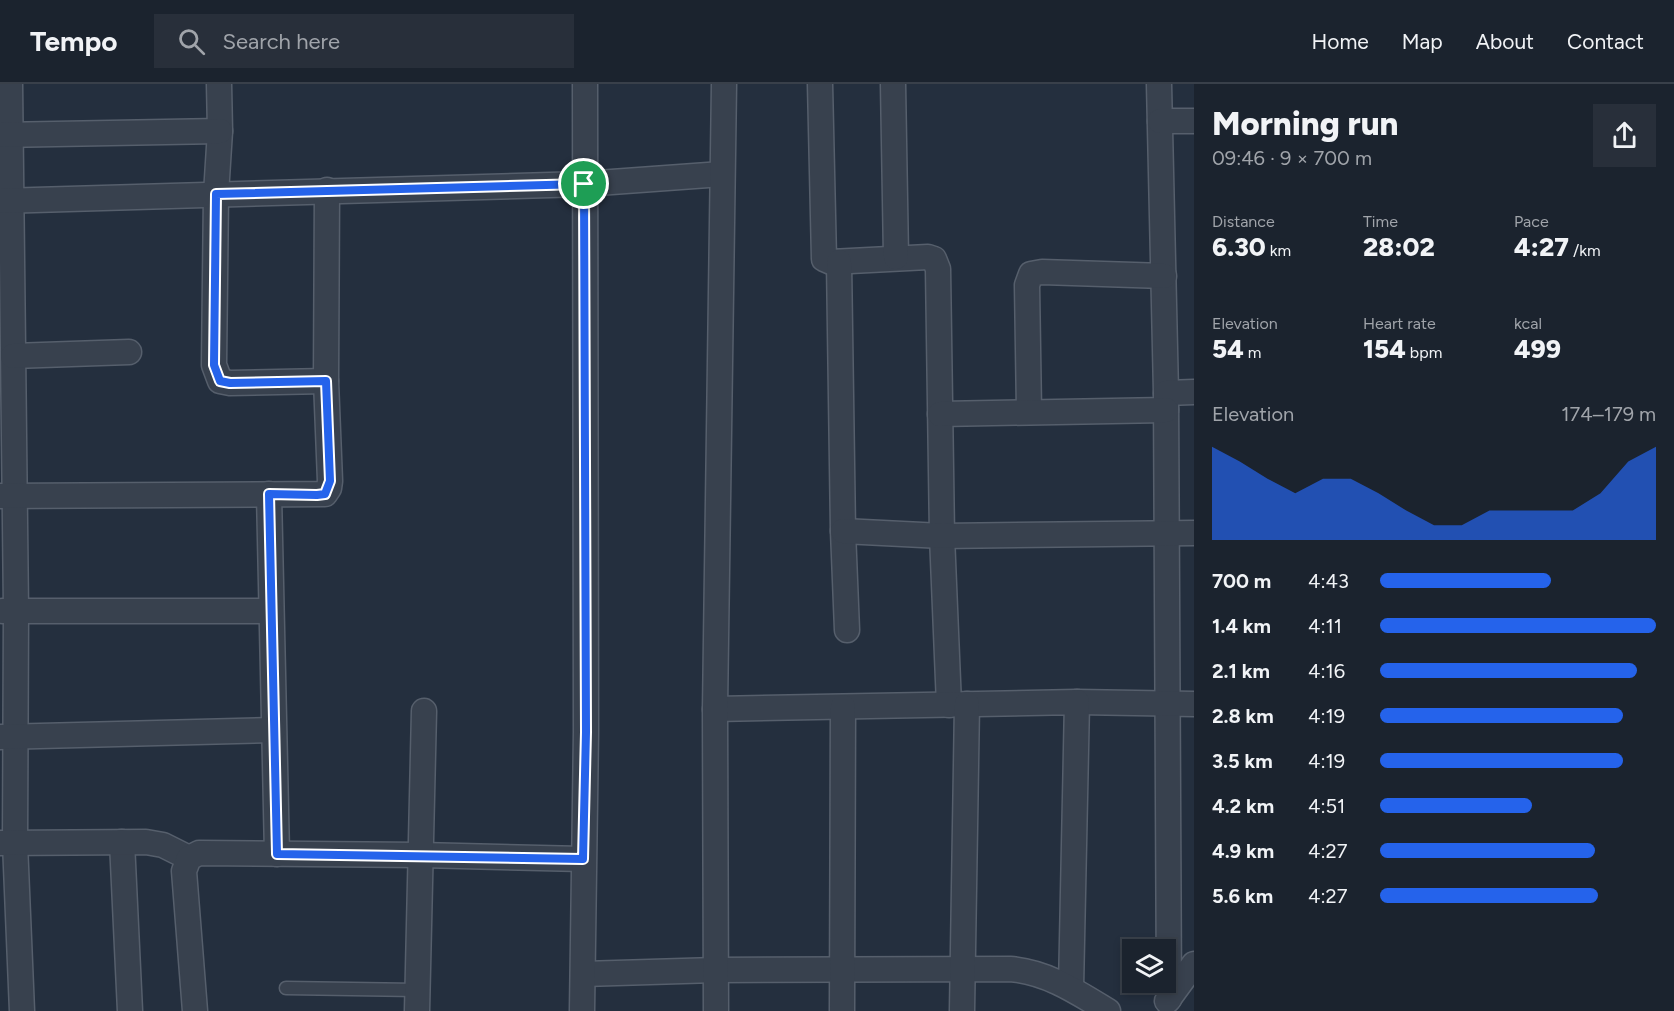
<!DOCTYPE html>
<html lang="en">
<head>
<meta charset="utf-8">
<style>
  body { margin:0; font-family:Figtree,sans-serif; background:#282f3a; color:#f1f3f6; height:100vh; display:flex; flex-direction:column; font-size:22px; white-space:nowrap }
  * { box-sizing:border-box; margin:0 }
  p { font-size:20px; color:#a0a4aa }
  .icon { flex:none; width:33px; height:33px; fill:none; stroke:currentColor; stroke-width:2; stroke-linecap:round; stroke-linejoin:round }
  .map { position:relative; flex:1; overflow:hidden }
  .drawer { display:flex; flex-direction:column; background:#1b232e; width:480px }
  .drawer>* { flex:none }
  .tools { position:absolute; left:1122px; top:855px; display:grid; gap:12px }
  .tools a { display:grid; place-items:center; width:54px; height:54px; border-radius:0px; background:#1b232e; box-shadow:0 3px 9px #0003,0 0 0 2px #39404a; font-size:30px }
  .pin { position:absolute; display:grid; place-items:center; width:51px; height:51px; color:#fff; margin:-26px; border:3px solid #fff; border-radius:50%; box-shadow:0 2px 6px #0007 }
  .round { display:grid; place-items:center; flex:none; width:63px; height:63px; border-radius:0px; background:#282f3a }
  .summary { display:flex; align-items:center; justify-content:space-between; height:102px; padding:0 18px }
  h1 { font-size:33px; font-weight:800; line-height:45px }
  .figures { display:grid; grid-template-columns:repeat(3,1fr); gap:9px; height:102px; padding:6px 18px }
  .figures div { display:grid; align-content:center }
  .figures b { font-size:26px; font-weight:800 }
  .figures small { font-size:16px; font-weight:400 }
  .figures p { font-size:16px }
  .chart { height:168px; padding:12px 18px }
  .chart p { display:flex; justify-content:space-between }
  .chart svg { width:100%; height:108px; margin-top:6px; fill:#2563eb; opacity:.7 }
  ul { padding:0 18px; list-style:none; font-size:20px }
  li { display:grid; grid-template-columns:96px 72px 1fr; align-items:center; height:45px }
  li i { height:15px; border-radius:8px; background:#2563eb }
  header { display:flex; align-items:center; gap:36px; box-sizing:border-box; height:84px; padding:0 30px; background:#1b232e; border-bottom:2px solid #39404a }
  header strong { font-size:28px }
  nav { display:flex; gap:33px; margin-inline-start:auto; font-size:21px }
  .search { width:420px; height:54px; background:#282f3a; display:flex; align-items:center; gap:15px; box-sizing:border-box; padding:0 21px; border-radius:0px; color:#a0a4aa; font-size:22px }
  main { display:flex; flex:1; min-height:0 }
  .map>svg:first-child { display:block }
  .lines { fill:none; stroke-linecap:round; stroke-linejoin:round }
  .lane-casing { stroke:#565f6c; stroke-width:15 }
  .street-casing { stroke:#565f6c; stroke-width:27 }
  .lane { stroke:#38414e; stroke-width:12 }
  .street { stroke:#38414e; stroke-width:24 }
  .route-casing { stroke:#fff; stroke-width:12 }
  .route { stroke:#2563eb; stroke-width:8 }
</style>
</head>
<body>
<header>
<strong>Tempo</strong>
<div class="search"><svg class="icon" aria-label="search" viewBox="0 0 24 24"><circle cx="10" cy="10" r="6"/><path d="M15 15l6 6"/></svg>Search here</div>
<nav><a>Home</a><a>Map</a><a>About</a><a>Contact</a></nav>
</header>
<main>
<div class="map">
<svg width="1194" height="927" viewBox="0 0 1194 927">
  <rect width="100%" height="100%" fill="#242f3e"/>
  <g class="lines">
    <defs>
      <polyline id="lane" points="286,904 417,906"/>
      <g id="street">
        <polyline points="10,0 16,527 15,759 22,927"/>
        <polyline points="219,0 220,47 216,110 214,281 220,297 230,299 326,297"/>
        <polyline points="820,0 824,175 831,178 928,173 934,175 938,185 942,452 949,621"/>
        <polyline points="893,0 896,173"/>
        <polyline points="1159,0 1166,309 1169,915"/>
        <polyline points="1160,37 1194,37"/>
        <polyline points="0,51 220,47"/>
        <polyline points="0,117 584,100 722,90"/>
        <polyline points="839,178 843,447 847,546"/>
        <polyline points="13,272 129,268"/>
        <polyline points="1166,309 1194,308"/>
        <polyline points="1029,328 1027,201 1031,190 1042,188 1164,192"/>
        <polyline points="940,330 1166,326"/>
        <polyline points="269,410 277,770"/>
        <polyline points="0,412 325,410 329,404 330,397 326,297 327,106"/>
        <polyline points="843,447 942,452 1194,449"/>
        <polyline points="2,527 271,527"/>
        <polyline points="1077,618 1194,620"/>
        <polyline points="715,625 1077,618 1071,904"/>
        <polyline points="0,653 273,646"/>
        <polyline points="122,758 130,927"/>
        <polyline points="0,759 146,758 163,761 189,774"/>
        <path d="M 583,890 L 716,886 L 1010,885 C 1047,888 1077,908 1108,927"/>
        <polyline points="1167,917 1194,880"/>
        <polyline points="195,927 184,787 189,774 199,769 421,771 583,775"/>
        <polyline points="417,927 424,627"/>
        <polyline points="582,927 586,648 585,0"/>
        <polyline points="716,927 715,625 724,0"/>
        <polyline points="842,927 843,623"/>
        <polyline points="962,927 967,620"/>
      </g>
    </defs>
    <use href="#lane" class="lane-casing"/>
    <use href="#street" class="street-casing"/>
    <use href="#lane" class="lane"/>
    <use href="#street" class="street"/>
  </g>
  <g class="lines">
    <defs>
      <polygon id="route" points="584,100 586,648 583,775 277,770 269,410 317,411 325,410 330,397 326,297 230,299 220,297 214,281 216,110"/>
    </defs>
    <use href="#route" class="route-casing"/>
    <use href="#route" class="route"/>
  </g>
</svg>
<div class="tools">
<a><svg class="icon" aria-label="layers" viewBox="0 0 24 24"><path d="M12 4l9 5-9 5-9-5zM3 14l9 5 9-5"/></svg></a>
</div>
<div class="pin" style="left:584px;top:100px;background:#1e9e55"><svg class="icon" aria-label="arrive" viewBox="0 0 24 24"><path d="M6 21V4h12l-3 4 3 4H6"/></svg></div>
</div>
<section class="drawer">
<div class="summary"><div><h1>Morning run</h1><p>09:46 · 9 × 700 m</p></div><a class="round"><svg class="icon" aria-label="share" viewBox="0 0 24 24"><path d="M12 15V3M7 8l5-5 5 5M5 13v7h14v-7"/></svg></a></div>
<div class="figures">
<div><p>Distance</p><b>6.30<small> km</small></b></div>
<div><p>Time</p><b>28:02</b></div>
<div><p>Pace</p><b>4:27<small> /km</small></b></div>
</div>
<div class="figures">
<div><p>Elevation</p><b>54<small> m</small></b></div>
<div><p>Heart rate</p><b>154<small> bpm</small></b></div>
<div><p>kcal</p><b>499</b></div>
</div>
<div class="chart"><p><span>Elevation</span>174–179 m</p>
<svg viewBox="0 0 160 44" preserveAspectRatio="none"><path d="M0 44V6L10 12L20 19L30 25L40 19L50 19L60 25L70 32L80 38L90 38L100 32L110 32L120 32L130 32L140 25L150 12L160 6V44z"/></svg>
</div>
<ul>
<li><b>700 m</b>4:43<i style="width:62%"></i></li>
<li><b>1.4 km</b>4:11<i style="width:100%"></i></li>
<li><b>2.1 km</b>4:16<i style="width:93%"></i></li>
<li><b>2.8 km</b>4:19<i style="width:88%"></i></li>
<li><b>3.5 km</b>4:19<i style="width:88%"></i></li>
<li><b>4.2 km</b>4:51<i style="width:55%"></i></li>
<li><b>4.9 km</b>4:27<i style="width:78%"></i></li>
<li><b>5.6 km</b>4:27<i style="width:79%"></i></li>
</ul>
</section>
</main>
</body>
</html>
